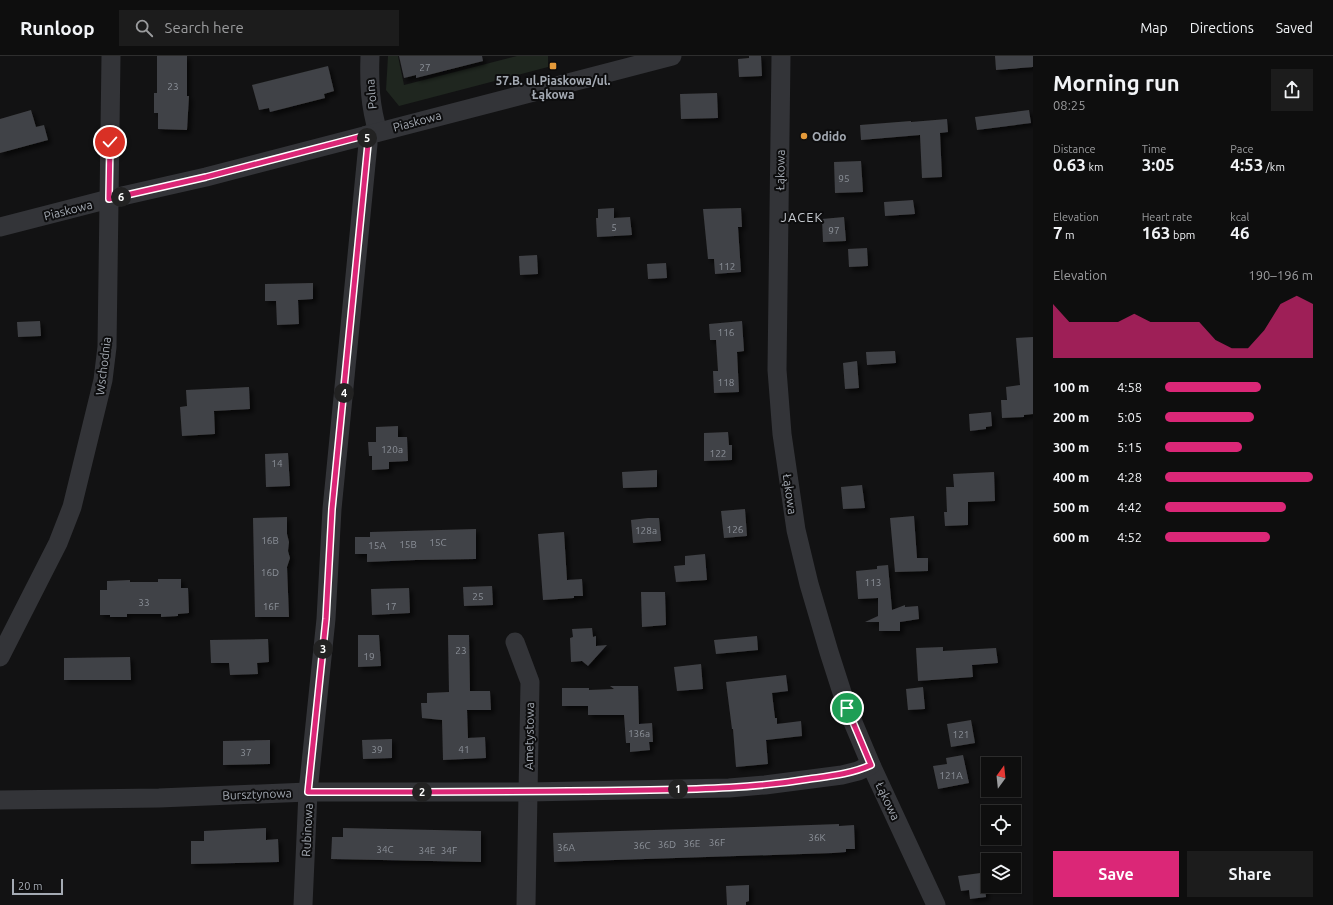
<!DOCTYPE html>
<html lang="en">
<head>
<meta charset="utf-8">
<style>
  body { margin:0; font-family:Ubuntu,sans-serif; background:#1c1c1c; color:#f1f3f6; height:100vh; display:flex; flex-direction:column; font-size:15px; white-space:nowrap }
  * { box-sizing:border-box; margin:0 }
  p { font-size:13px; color:#9b9c9e }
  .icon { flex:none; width:22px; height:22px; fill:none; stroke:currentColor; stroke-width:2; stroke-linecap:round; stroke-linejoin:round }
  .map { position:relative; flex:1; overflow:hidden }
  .panel { display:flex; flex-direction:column; background:#0e0e0e; width:300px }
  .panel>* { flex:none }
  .needle { width:26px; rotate:15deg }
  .controls { position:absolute; left:981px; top:701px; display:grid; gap:8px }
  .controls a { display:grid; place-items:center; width:40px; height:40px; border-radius:0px; background:#0e0e0e; box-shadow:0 1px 3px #0004,0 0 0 1px #2e2e2e; font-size:20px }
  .scale { position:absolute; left:12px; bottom:10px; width:51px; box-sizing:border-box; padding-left:4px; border:2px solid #a4aab3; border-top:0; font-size:11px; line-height:14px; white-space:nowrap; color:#a4aab3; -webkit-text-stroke:3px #0d0d0e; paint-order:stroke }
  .pin { position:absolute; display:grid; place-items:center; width:34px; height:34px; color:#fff; margin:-17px; border:2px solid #fff; border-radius:50%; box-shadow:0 1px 4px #0007 }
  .km { position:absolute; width:20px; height:20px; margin:-10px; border-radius:50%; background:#222; color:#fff; font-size:11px; line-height:20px; text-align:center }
  .round { display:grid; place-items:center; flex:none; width:42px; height:42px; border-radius:0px; background:#1c1c1c }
  .head { display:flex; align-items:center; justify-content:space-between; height:68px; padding:0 20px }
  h1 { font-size:22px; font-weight:600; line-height:30px }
  .figures { display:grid; grid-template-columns:repeat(3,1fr); gap:6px; height:68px; padding:4px 20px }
  .figures div { display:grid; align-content:center }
  .figures b { font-size:17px; font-weight:600 }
  .figures small { font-size:11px; font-weight:400 }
  .figures p { font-size:11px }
  .chart { height:112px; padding:8px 20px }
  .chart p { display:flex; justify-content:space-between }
  .chart svg { width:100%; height:72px; margin-top:4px; fill:#db2777; opacity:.7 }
  .cta { display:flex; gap:8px; margin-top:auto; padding:8px 20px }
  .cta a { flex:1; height:46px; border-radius:0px; background:#db2777; color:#fff; font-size:16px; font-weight:600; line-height:46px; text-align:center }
  .cta a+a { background:#1c1c1c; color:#f1f3f6 }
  ul { padding:0 20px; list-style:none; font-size:13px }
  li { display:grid; grid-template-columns:64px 48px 1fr; align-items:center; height:30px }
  li i { height:10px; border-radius:5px; background:#db2777 }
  header { display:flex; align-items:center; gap:24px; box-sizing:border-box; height:56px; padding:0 20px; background:#0e0e0e; border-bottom:1px solid #2e2e2e }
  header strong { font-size:19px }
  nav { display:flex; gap:22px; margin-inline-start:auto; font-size:14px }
  .search { width:280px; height:36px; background:#1c1c1c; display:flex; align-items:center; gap:10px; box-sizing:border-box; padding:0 14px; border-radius:0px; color:#9b9c9e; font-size:15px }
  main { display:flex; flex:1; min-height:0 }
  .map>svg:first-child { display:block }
  .green { fill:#1f261f }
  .building { fill:#414246; filter:url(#shadow) }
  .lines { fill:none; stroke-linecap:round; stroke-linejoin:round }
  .minor { stroke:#333438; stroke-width:19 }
  .route-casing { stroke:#fff; stroke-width:8 }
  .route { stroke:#db2777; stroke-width:5 }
  .poi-dot { fill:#e49a3a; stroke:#0d0d0e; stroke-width:1.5 }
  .labels { text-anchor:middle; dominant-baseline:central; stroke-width:4; stroke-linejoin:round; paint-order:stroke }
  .number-label { font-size:10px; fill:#8b9098 }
  .poi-label { font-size:12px; font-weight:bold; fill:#a4aab3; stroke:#0d0d0e }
  .street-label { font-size:12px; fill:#a4aab3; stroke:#0d0d0e }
  .neighbourhood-label { font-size:13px; letter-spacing:1px; fill:#c5c9cf; stroke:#0d0d0e }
</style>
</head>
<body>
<header>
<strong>Runloop</strong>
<div class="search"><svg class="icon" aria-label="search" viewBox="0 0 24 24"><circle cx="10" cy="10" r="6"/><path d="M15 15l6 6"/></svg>Search here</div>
<nav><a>Map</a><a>Directions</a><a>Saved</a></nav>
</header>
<main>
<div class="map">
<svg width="1033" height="849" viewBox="0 0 1033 849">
  <defs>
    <filter id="shadow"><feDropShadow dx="3.5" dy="3.5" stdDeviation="2" flood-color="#0009"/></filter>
  </defs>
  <rect width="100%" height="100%" fill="#121213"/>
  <polygon class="green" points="388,0 398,0 404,29 517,0 548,0 548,11 399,50 386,34"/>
  <g class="building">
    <polygon points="157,0 187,0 187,40 189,40 187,74 158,73 158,57 154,57 154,37 157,37"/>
    <polygon points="399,0 482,0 483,5 416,22 416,19 404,22"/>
    <polygon points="749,0 761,0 762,20 739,21 738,3 749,2"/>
    <polygon points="995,0 1033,0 1033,11 996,14"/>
    <polygon points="328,10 334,35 324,38 325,42 270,56 269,52 259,54 252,29"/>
    <polygon points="717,37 718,62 681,63 680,38"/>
    <polygon points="31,54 36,71 44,69 48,84 0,97 0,63"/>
    <polygon points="1029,54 1031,67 977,74 975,61"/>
    <polygon points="947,63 948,76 940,77 942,121 922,122 920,79 861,84 860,69 911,65 911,66"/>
    <polygon points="861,105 863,136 835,137 834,106"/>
    <polygon points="913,144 915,158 885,160 884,146"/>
    <polygon points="614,152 614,162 630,161 632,179 597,181 596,162 598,162 598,153"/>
    <polygon points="741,152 742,171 738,171 741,216 715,218 714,203 708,203 703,153"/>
    <polygon points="844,161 846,185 823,186 822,163"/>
    <polygon points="867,192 868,210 849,211 848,193"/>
    <polygon points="537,199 538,218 520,219 519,200"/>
    <polygon points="666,207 667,222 648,223 647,208"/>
    <polygon points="313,227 313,243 298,244 299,268 277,269 276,245 265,245 265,228"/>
    <polygon points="40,265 41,280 18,281 17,266"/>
    <polygon points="742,265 744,295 737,296 739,336 714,337 713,315 718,315 716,284 710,284 709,268"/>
    <polygon points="1033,281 1033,358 1024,359 1024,361 1002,362 1001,344 1007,344 1006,331 1020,329 1016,282"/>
    <polygon points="895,295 896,307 867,309 866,296"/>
    <polygon points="857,305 859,332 845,333 843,307"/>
    <polygon points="249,331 250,353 214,355 215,378 182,380 180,351 187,350 186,334"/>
    <polygon points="991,356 992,370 986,371 986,373 970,375 969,358"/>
    <polygon points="398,370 398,381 407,381 408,405 389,406 389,413 372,414 372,400 369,400 368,386 376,386 376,371"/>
    <polygon points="728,376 729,389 732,389 732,404 704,405 704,377"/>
    <polygon points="288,397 290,430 266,431 265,398"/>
    <polygon points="657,414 657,431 623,432 622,416"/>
    <polygon points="994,416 995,445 968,446 968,469 945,470 944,456 947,456 946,431 954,431 953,418"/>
    <polygon points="862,429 865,452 843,453 841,431"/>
    <polygon points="745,453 747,480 724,482 721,455"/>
    <polygon points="914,460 917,502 928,502 928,515 895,516 890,462"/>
    <polygon points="287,461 287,478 289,486 288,495 290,502 287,511 289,561 255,561 253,462"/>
    <polygon points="648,462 659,462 661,485 633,487 631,464"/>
    <polygon points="476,473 476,503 416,504 367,506 367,498 355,498 355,481 370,481 370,476"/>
    <polygon points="564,476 567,524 582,523 583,540 574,540 574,542 543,544 538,478"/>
    <polygon points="705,498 707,524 676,526 674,510 685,509 685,500"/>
    <polygon points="888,509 892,554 905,549 905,551 918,550 919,563 900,566 900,575 879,575 879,566 865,566 878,560 878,542 858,543 856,515 877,513 877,510"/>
    <polygon points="158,523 181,523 181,532 188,532 189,557 178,558 178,560 161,561 161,558 127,558 127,561 110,561 110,559 100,559 100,534 107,534 107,525 130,524 130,526 158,526"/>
    <polygon points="492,530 493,549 464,550 463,531"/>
    <polygon points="409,532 410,557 372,559 371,533"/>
    <polygon points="641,536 665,536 666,569 642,571"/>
    <polygon points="592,572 593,581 596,580 596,590 607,589 588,610 582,605 571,606 570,582 573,581 572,573"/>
    <polygon points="358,579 379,579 381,610 358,611"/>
    <polygon points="448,579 469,579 470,635 490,635 491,654 467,654 468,682 485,681 486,702 443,704 442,664 422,662 421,647 427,647 427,637 449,636"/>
    <polygon points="757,580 758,594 716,598 714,584"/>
    <polygon points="268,583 269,606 257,607 258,618 230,619 229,607 211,607 210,584"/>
    <polygon points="943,591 943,595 996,592 998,607 972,609 973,621 918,625 916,592"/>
    <polygon points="130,601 131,624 64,624 64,602"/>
    <polygon points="701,608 703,633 677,635 674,611"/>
    <polygon points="786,619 788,635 772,637 775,662 777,662 777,668 801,665 802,680 766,684 768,708 736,711 733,673 732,673 726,626"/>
    <polygon points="610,630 638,630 639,668 652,667 653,686 649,686 650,694 630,696 630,687 626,687 624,659 588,659 588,650 562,650 562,632 589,632 589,634 614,633"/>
    <polygon points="923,631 925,653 908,654 906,633"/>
    <polygon points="971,664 975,687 951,691 947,668"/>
    <polygon points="392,683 392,702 363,703 362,684"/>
    <polygon points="270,684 270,708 223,709 223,685"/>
    <polygon points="963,699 969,727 938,733 933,710 947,708 946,702"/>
    <polygon points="839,768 839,770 854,769 855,793 846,793 846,796 833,797 554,806 553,777 754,771"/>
    <polygon points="266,772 266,784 278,783 279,806 191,808 191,785 204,785 204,775"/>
    <polygon points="343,772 481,775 481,806 331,803 332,781 343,781"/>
    <polygon points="988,816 988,831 985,832 986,841 970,843 969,834 961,835 958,820"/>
    <polygon points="749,829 749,845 746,846 746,849 727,849 726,830"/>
  </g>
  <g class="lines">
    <g class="minor">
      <path d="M 370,0 C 369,27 370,50 378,76"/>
      <polyline points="781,0 777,314 782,378 796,474 809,528 829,596 847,652 871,709 936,849"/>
      <polyline points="0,171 109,143 206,121 672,0"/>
      <polyline points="515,586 530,626 526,849"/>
      <polyline points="0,601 58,487 72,451 103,324 107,291 111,0"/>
      <polyline points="0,744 159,742 308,736 528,736 729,732 765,729 842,719 858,715 871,709"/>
      <polyline points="303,849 308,736 326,563 332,453 368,88 367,79"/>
    </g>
  </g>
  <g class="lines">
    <defs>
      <path id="route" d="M 110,86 L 109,143 L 206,121 L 367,79 L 368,88 L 332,453 L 326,563 L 308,736 C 422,736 536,736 650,734 C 704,733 755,732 809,723 C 830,720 851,718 871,709 L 847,652"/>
    </defs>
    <use href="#route" class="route-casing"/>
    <use href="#route" class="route"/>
  </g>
  <g class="poi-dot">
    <rect x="549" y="6" width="8" height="8" rx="2"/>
    <circle cx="804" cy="80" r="4"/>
  </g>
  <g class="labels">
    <g class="number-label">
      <text x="425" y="11">27</text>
      <text x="173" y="30">23</text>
      <text x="844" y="122">95</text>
      <text x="614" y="171">5</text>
      <text x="834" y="174">97</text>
      <text x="727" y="210">112</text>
      <text x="726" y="276">116</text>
      <text x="726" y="326">118</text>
      <text x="392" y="393">120a</text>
      <text x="718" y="397">122</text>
      <text x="277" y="407">14</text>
      <text x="735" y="473">126</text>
      <text x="646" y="474">128a</text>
      <text x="270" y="484">16B</text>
      <text x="438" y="486">15C</text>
      <text x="408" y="488">15B</text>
      <text x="377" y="489">15A</text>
      <text x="270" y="516">16D</text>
      <text x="873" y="526">113</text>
      <text x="478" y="540">25</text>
      <text x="144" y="546">33</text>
      <text x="271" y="550">16F</text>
      <text x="391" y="550">17</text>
      <text x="461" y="594">23</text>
      <text x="369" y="600">19</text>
      <text x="639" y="677">136a</text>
      <text x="961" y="678">121</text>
      <text x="377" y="693">39</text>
      <text x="464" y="693">41</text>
      <text x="246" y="696">37</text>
      <text x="951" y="719">121A</text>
      <text x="817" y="781">36K</text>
      <text x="717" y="786">36F</text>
      <text x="692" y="787">36E</text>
      <text x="667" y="788">36D</text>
      <text x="642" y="789">36C</text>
      <text x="566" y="791">36A</text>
      <text x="385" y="793">34C</text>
      <text x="427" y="794">34E</text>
      <text x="449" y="794">34F</text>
    </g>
    <g class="poi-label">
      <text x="553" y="24">57.B. ul.Piaskowa/ul.<tspan x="553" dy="14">Łąkowa</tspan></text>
      <text x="812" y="80" text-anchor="start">Odido</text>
    </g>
    <g class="street-label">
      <text transform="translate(371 38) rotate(-95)">Polna</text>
      <text transform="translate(417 65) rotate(-15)">Piaskowa</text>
      <text transform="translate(780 114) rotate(-89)">Łąkowa</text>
      <text transform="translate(68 154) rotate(-14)">Piaskowa</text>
      <text transform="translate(103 310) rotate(-83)">Wschodnia</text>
      <text transform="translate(790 438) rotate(82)">Łąkowa</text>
      <text transform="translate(529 680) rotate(-89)">Ametystowa</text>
      <text transform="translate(257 738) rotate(-2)">Bursztynowa</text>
      <text transform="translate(888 745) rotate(65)">Łąkowa</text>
      <text transform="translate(307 774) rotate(-87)">Rubinowa</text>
    </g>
    <g class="neighbourhood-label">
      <text x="802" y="161">JACEK</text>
    </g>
  </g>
</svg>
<div class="controls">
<a><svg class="needle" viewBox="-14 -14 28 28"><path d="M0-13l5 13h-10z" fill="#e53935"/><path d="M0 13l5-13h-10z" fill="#9b9c9e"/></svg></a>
<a><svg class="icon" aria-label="locate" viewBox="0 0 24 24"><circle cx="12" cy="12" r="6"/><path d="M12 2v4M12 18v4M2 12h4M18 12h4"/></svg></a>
<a><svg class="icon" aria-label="layers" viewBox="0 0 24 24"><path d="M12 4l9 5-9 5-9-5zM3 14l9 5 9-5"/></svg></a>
</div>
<div class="scale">20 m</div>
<div class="pin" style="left:847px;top:652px;background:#1e9e55"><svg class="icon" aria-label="arrive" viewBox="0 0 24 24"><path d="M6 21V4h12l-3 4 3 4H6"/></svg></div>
<div class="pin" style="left:110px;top:86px;background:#d93025"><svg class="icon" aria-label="check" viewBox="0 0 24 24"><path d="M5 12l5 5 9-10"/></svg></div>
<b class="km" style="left:678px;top:733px">1</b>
<b class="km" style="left:422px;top:736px">2</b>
<b class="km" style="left:323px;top:593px">3</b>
<b class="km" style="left:344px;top:337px">4</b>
<b class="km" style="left:367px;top:82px">5</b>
<b class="km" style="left:121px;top:141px">6</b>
</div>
<section class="panel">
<div class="head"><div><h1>Morning run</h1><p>08:25</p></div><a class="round"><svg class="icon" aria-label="share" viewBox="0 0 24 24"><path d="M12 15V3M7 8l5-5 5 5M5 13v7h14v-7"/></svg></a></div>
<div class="figures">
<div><p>Distance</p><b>0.63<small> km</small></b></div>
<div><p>Time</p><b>3:05</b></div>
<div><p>Pace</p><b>4:53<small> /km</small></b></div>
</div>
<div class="figures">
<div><p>Elevation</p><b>7<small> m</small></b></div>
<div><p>Heart rate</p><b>163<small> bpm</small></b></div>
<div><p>kcal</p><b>46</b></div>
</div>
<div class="chart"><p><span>Elevation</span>190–196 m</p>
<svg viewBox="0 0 160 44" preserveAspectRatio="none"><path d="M0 44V11L10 22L20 22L30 22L40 22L50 17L60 22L70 22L80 22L90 22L100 33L110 38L120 38L130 27L140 11L150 6L160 11V44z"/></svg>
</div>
<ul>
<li><b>100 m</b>4:58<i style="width:65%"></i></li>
<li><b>200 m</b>5:05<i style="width:60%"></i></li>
<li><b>300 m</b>5:15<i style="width:52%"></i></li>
<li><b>400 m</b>4:28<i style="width:100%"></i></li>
<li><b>500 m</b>4:42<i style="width:82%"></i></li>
<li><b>600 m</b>4:52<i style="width:71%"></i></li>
</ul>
<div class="cta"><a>Save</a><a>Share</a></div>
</section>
</main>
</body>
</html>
